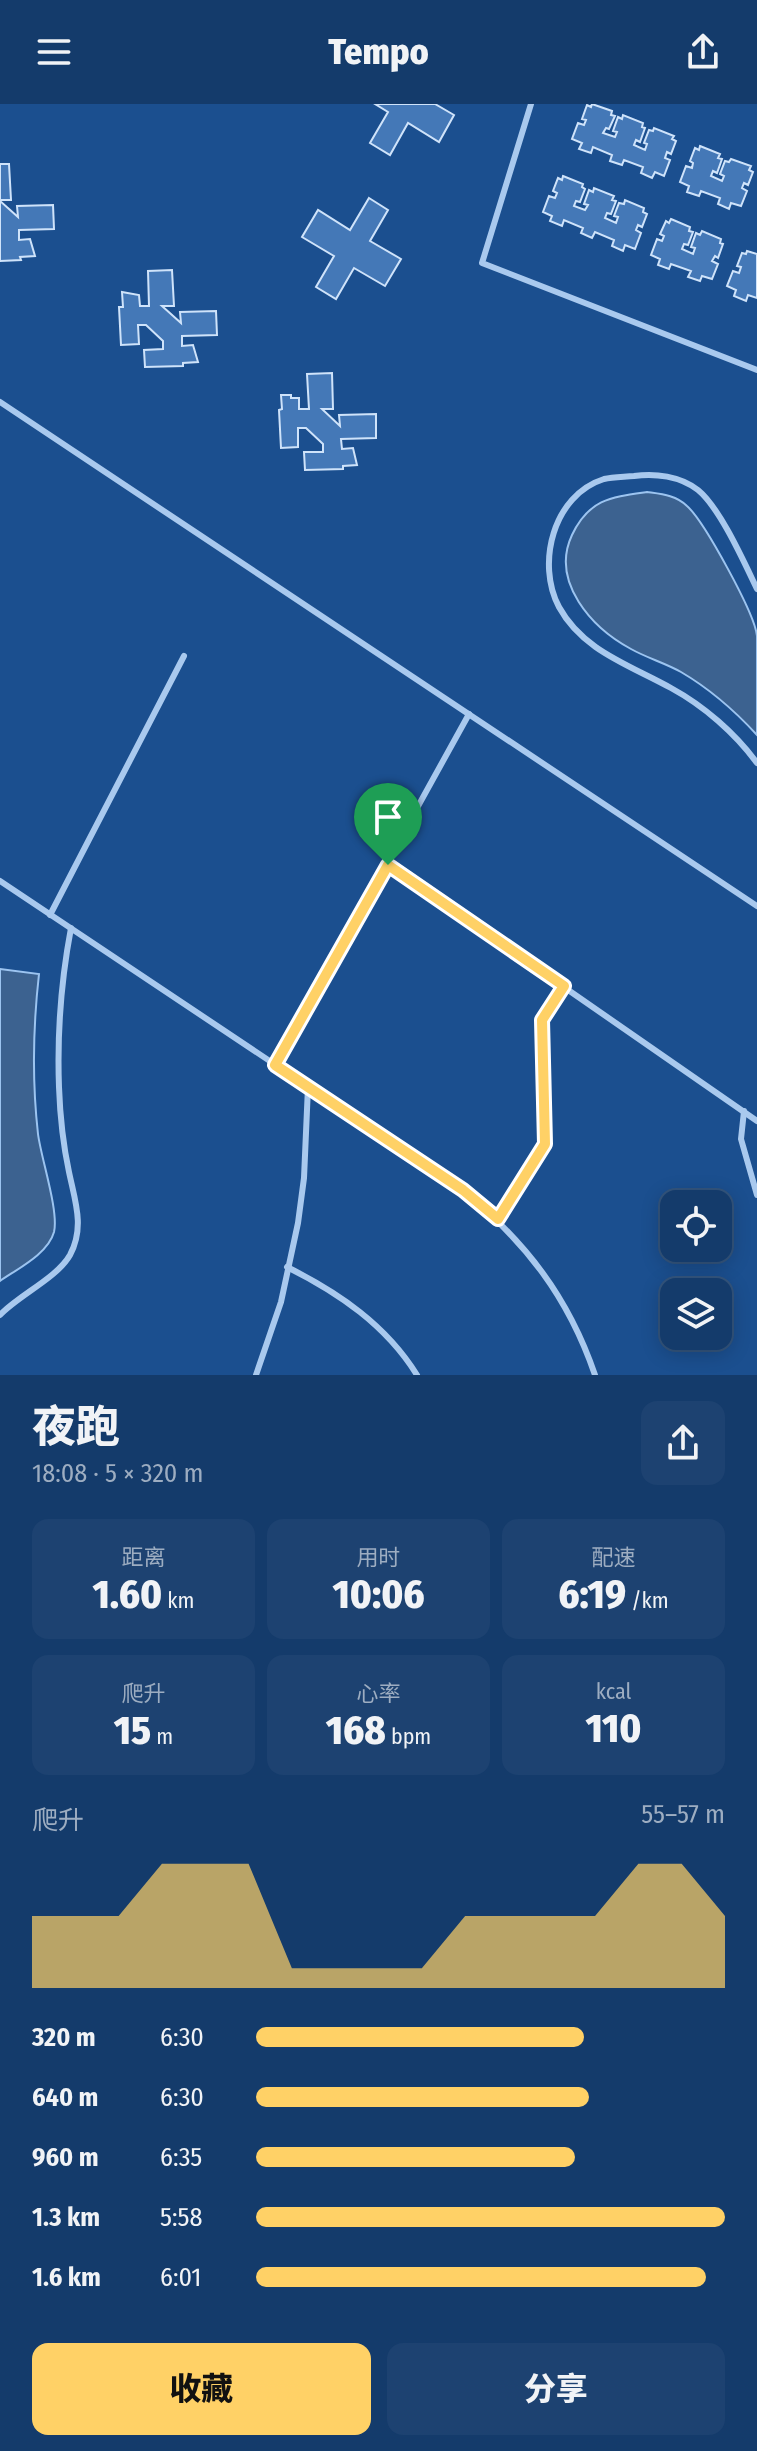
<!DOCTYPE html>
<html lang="zh">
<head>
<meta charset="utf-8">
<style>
  body { margin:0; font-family:"Fira Sans Condensed","Noto Sans SC",sans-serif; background:#1d4271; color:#f1f3f6; height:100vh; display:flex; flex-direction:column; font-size:30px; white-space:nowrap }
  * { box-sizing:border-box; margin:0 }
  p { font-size:26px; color:#9dadc1 }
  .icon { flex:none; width:44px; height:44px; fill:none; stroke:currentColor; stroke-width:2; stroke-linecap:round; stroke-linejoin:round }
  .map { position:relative; height:1271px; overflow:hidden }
  .details { display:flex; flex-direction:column; background:#143b6b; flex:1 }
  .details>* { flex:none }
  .buttons { position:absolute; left:660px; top:1086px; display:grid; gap:16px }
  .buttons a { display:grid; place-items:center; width:72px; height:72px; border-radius:16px; background:#143b6b; box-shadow:0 4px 20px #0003,0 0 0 2px #33557e; font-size:40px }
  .pin { position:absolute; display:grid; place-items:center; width:68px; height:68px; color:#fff; margin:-82px -34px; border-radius:50% 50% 50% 0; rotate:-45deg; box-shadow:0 0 8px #0007 }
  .pin .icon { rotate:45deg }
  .round { display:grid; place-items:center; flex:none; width:84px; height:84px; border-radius:16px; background:#1d4271 }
  .overview { display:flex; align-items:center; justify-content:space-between; height:136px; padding:0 32px }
  h1 { font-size:44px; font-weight:800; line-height:60px }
  .stats { display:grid; grid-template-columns:repeat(3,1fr); gap:12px; height:136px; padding:8px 32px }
  .stats div { display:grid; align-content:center; border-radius:16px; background:#1d4271; text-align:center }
  .stats b { font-size:40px; font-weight:800 }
  .stats small { font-size:22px; font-weight:400 }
  .stats p { font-size:22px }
  .chart { height:224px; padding:16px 32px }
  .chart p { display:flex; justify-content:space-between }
  .chart svg { width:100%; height:144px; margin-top:8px; fill:#ffd166; opacity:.7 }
  .button { display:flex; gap:16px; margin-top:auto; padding:16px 32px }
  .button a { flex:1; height:92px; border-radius:16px; background:#ffd166; color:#111; font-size:32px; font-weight:800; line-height:92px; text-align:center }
  .button a+a { background:#1d4271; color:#f1f3f6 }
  ul { padding:0 32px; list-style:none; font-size:26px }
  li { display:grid; grid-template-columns:128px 96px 1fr; align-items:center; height:60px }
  li i { height:20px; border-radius:10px; background:#ffd166 }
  header { display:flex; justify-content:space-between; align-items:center; height:104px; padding:0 32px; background:#143b6b; font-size:36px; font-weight:800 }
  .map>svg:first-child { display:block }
  .water { fill:#3c6290; stroke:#9cc4f0; stroke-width:2 }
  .building { fill:#4478b7; stroke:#cfe3fa; stroke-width:2 }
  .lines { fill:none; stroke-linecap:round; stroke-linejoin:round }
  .lane { stroke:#a9c9ee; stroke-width:6 }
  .route-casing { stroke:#fff; stroke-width:16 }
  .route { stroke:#ffd166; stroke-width:10 }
</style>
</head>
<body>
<header><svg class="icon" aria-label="menu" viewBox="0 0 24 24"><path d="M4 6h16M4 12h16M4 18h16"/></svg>Tempo<svg class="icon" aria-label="share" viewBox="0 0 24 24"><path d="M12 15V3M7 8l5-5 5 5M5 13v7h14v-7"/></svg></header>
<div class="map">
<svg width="757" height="1271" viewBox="0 0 757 1271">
  <rect width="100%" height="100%" fill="#1b4f8f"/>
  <g class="water">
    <path d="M 647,388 C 661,390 676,391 687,402 C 704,417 755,510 757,532 C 757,564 757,599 757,631 C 735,607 710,585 681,568 C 665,559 647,554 631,545 C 592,524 550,478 572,431 C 589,395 611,393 647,388 Z"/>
    <path d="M 0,865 L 39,870 C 33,923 32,977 38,1030 C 41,1054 59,1107 54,1128 C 48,1150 17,1165 0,1177 Z"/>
  </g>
  <g class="building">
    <polygon points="375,0 435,0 454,11 439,38 408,19 390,51 370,39 388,8"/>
    <polygon points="592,0 612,7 611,11 615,12 609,25 606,24 603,29 615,33 617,28 613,27 618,13 622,15 623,11 643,19 642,23 645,24 640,38 636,36 634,41 645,46 647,40 644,39 649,26 653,27 654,24 674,32 672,35 676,37 671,50 667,48 665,54 670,56 664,72 655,68 652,74 641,69 643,63 624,56 622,61 610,57 612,51 593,43 591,49 579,45 582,39 572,35 578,19 584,21 586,16 582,15 587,1 591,3"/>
    <polygon points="700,42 720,50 718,54 722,55 717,69 713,67 711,72 722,77 724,72 720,70 725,57 729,58 731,55 751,62 749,66 753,68 748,81 744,79 742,84 747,87 741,102 731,99 729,105 718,100 720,94 701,87 699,92 687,88 689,82 680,78 686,62 692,64 693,59 690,57 695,44 699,46"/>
    <polygon points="0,60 9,60 11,96 0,96"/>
    <polygon points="563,72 583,80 582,83 585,85 580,98 576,97 574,102 585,106 588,101 584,100 589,86 593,88 594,84 614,92 612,96 616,97 611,110 607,109 605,114 616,119 618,113 614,112 619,99 624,100 625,96 644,104 643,108 647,110 642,123 638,121 636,126 641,129 635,145 625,141 623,147 612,142 614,136 595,128 592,134 581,129 583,124 564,116 562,122 550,117 552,112 543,108 549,92 555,94 557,89 553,87 558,74 562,76"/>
    <polygon points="369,94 388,106 370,137 401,155 385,182 354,164 336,195 316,183 334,152 302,133 318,106 350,126"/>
    <polygon points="0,97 18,113 17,102 53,101 54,125 19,126 19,136 30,135 35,152 20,153 21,156 0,157"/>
    <polygon points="671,115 690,123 689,127 693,128 688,141 684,140 682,145 693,150 695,144 691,143 696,129 700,131 702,127 721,135 720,139 723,140 718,154 715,152 712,157 718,160 712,175 702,172 700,177 688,173 691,167 671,160 669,165 658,161 660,155 651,151 657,135 662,137 664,132 660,130 666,117 669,119"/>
    <polygon points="747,147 757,150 757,194 748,191 746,197 734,192 736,186 727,182 733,167 739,169 741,163 737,162 742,149 746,150"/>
    <polygon points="172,166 174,202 162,202 181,219 180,208 216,207 217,231 182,232 182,242 193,241 198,258 183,259 183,262 145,263 144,246 163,245 163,237 146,221 138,221 139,240 121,241 119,203 123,203 122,188 139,191 140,202 149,202 148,167"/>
    <polygon points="332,269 333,305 322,305 340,322 339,311 376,310 376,334 341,335 342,345 353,344 357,361 343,362 343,365 305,366 304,348 323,348 323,340 306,324 298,324 298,343 281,344 279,306 282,305 281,291 291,291 291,294 299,294 299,305 309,305 307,270"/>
  </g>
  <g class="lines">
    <g class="lane">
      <polyline points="531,0 482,159 757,266"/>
      <polyline points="0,298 757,802"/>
      <path d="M 757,485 C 744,458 720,404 698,386 C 680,372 655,369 634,372 C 624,373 613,373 604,375 C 553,391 536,460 559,503 C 583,547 630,561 671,584 C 704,602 735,629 757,659"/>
      <polyline points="388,761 757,1017"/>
      <path d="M 0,777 L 463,1086 C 526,1139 568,1192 595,1271"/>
      <polyline points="50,811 184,552"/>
      <polyline points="275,961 469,610"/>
      <polyline points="744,1007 741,1035 757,1091"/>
      <polyline points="498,1115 545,1040 542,916 564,882"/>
      <path d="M 287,1163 C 339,1189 386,1221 417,1271"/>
      <path d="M 0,1211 C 19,1191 57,1174 70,1151 C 85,1123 75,1097 69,1068 C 63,1040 60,1011 59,983 C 57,929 61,877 71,824"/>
      <polyline points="256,1271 281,1198 298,1119 304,1074 308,983"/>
    </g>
  </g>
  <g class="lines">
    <defs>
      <polygon id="route" points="388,761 564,882 542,916 545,1040 498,1115 463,1086 275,961"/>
    </defs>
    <use href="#route" class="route-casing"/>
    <use href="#route" class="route"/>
  </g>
</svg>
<div class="buttons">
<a><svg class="icon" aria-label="locate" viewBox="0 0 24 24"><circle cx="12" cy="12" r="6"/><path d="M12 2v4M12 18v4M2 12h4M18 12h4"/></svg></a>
<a><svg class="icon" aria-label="layers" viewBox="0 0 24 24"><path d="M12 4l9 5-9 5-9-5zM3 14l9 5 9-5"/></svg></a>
</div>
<div class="pin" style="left:388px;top:761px;background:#1e9e55"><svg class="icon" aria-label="arrive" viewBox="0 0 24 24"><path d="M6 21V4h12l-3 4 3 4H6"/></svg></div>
</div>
<section class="details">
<div class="overview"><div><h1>夜跑</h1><p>18:08 · 5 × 320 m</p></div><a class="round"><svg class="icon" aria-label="share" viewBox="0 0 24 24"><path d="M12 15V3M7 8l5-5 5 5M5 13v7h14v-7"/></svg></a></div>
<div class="stats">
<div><p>距离</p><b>1.60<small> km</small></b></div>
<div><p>用时</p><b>10:06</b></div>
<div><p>配速</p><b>6:19<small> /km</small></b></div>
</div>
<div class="stats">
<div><p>爬升</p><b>15<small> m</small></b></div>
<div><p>心率</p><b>168<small> bpm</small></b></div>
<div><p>kcal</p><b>110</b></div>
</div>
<div class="chart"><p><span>爬升</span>55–57 m</p>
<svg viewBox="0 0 160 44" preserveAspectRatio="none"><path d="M0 44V22L10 22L20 22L30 6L40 6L50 6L60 38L70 38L80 38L90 38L100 22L110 22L120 22L130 22L140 6L150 6L160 22V44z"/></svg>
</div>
<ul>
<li><b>320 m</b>6:30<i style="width:70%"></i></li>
<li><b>640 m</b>6:30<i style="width:71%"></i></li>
<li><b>960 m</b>6:35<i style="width:68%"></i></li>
<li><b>1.3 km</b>5:58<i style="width:100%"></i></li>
<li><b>1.6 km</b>6:01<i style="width:96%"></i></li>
</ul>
<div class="button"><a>收藏</a><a>分享</a></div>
</section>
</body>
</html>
